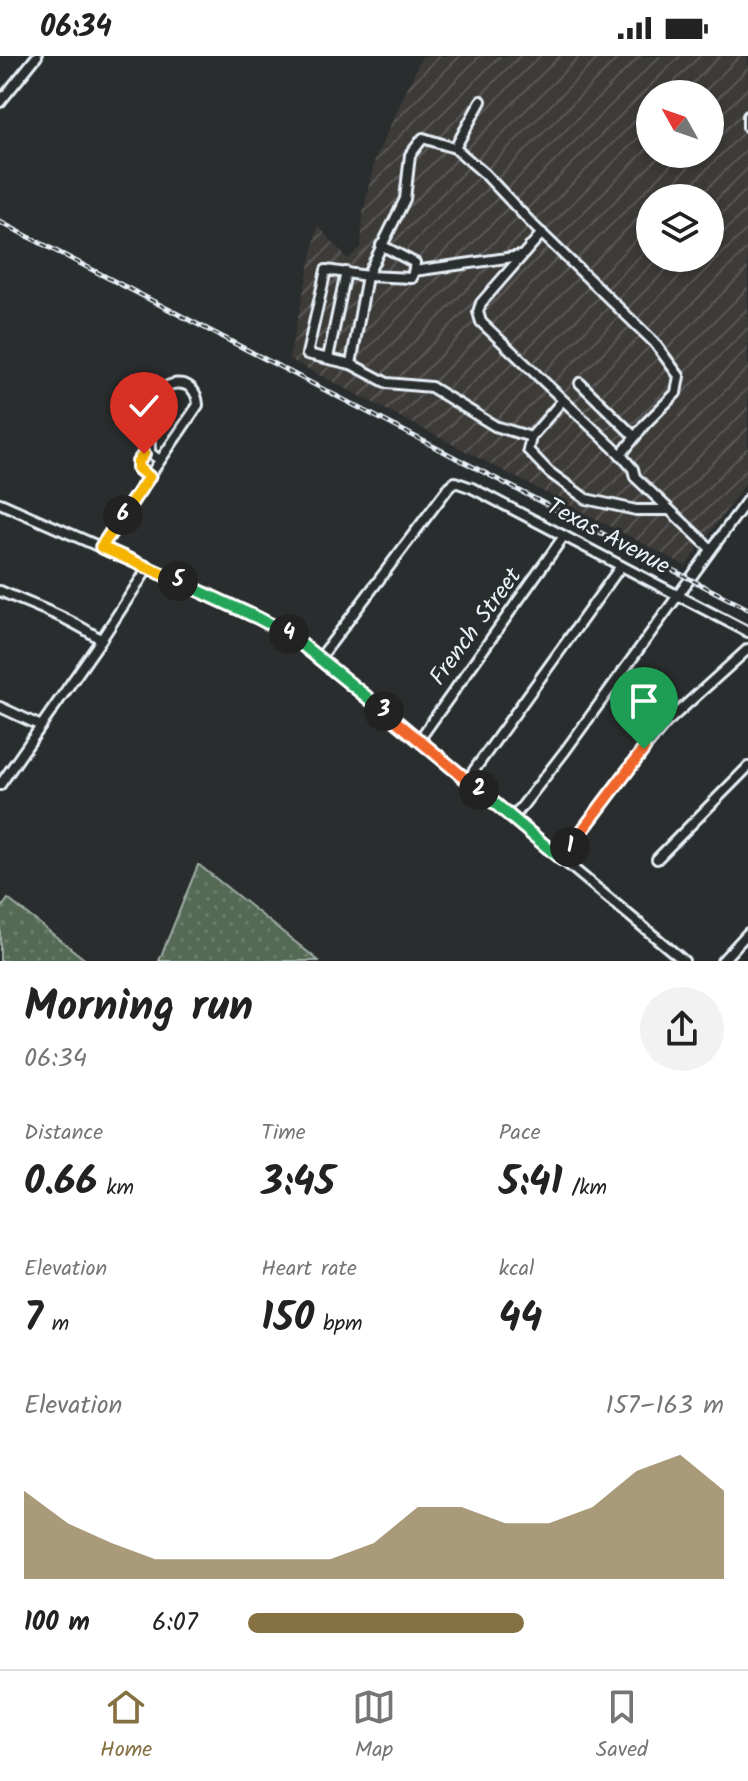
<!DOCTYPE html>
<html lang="en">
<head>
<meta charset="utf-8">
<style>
  body { margin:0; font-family:Kalam,sans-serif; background:#f2f2f2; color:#222; height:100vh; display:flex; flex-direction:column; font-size:30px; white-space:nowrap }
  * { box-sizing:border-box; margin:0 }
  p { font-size:26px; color:#767676 }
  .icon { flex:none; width:44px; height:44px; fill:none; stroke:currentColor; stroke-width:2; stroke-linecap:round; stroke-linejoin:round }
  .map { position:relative; height:905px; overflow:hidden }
  .details { display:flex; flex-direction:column; background:#fff; flex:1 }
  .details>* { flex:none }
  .needle { width:52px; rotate:310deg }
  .controls { position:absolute; left:636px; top:24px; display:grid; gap:16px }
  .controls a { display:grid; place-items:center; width:88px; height:88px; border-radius:50%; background:#fff; box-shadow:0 4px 12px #0003; font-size:40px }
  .pin { position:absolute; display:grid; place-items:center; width:68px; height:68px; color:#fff; margin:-82px -34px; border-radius:50% 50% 50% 0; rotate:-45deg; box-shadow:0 0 8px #0007 }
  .pin .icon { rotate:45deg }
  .km { position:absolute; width:40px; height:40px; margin:-20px; border-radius:50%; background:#222; color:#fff; font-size:22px; line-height:40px; text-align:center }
  .round { display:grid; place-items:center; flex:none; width:84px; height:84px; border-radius:42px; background:#f2f2f2 }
  .overview { display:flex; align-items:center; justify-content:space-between; height:136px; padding:0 24px }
  h1 { font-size:44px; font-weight:700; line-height:60px }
  .metrics { display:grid; grid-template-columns:repeat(3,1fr); gap:12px; height:136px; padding:8px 24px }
  .metrics div { display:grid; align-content:center }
  .metrics b { font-size:40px; font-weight:700 }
  .metrics small { font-size:22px; font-weight:400 }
  .metrics p { font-size:22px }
  .chart { height:224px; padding:16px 24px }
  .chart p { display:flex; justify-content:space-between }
  .chart svg { width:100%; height:144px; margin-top:8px; fill:#857141; opacity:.7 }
  ul { padding:0 24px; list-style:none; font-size:26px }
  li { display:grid; grid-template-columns:128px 96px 1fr; align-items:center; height:60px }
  li i { height:20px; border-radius:10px; background:#857141 }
  .status { display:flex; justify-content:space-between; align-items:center; height:56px; padding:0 40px; background:#fff; direction:ltr }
  .status svg { height:22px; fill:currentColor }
  .tab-bar { display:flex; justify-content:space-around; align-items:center; height:112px; border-top:2px solid #e0e0e0; background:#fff; font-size:22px; color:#767676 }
  .tab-bar a { display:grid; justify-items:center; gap:4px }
  .tab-bar .active { color:#857141 }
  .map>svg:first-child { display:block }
  .industrial { fill:url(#industrial-furrows); fill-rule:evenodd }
  .grass { fill:url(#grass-dots); stroke:#9eaea6; stroke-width:2 }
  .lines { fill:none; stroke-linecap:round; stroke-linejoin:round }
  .minor-casing { stroke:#e8f1f8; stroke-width:14 }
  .minor { stroke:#2a2d2e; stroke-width:8 }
  .rail-casing { stroke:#e8f1f8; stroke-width:5 }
  .rail { stroke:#2a2d2e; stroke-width:2; stroke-dasharray:6; stroke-linecap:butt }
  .split-1-casing { stroke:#fff; stroke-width:16 }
  .split-2-casing { stroke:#fff; stroke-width:16 }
  .split-3-casing { stroke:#fff; stroke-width:16 }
  .split-4-casing { stroke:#fff; stroke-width:16 }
  .split-5-casing { stroke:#fff; stroke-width:16 }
  .split-6-casing { stroke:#fff; stroke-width:16 }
  .split-7-casing { stroke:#fff; stroke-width:16 }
  .split-1 { stroke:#f0652b; stroke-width:10 }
  .split-2 { stroke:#22a559; stroke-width:10 }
  .split-3 { stroke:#f0652b; stroke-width:10 }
  .split-4 { stroke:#22a559; stroke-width:10 }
  .split-5 { stroke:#22a559; stroke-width:10 }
  .split-6 { stroke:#f5b400; stroke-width:10 }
  .split-7 { stroke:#f5b400; stroke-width:10 }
  .labels { text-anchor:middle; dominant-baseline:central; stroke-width:6; stroke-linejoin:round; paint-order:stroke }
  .street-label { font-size:24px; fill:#e8f1f8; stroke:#2a2d2e }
</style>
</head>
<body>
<div class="status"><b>06:34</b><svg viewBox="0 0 49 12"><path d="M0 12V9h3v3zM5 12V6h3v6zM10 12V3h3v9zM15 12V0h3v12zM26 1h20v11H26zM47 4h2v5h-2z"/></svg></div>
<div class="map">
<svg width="748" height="905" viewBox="0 0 748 905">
  <defs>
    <pattern id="industrial-furrows" width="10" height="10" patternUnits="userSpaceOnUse" patternTransform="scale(2)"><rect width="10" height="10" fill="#3d3a38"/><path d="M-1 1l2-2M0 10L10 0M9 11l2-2" fill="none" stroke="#595756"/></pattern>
    <pattern id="grass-dots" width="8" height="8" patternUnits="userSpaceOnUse" patternTransform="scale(2)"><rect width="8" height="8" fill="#556a55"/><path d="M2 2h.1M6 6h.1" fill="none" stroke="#6d806e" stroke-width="1.8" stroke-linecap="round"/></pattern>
  </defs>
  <rect width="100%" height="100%" fill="#2a2d2e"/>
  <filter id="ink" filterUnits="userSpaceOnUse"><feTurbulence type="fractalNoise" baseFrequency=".0125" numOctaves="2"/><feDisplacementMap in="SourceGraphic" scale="16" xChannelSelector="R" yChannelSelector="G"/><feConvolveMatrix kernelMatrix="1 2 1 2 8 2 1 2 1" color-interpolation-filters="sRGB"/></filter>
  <g filter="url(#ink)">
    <path class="industrial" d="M 422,0 L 748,0 L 748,424 L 686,510 L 289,303 L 318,170 L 348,203 L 361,191 L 363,158 L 375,103 ZM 650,38 L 710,38 L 710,98 L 650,98 ZM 650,142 L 710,142 L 710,202 L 650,202 Z"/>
    <g class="grass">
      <polygon points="198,809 199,809 319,905 159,905"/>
      <polygon points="8,843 87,905 0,905 0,854"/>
    </g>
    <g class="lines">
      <defs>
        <g id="minor">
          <polyline points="0,46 37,0"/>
          <polyline points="748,60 748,71"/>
          <polyline points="455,92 481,45"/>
          <polyline points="542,177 481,247 478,256 481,266 621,399 633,413 635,421 711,493"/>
          <polyline points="381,189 415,207 412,222 367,220 326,214 307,298 351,308 387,327 431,331 495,370 531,381"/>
          <polyline points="414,215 521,200"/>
          <polyline points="328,302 346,216"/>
          <polyline points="351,308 367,220 405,143 410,99 423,82 455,92 485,118 535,171 654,286 679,320 676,337 645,368 621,399"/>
          <polyline points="580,327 635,381"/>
          <polyline points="562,345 531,381 528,394 549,416 586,443 636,454 669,454"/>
          <polyline points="149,421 140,415 138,406 144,398 150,397"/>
          <polyline points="0,447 148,512 258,562 289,579 419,684 684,905"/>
          <path d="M 101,491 L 198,349 C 196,317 158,323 151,351 C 148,365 150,383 150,397 L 160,404"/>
          <path d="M 0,535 C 34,550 71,562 101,584"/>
          <polyline points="320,602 449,431 455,426 472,432 748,576"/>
          <polyline points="0,651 41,670"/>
          <polyline points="419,684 564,480"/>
          <polyline points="467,724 621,510"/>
          <polyline points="0,729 101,584 148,512"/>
          <polyline points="513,762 565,695 748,443"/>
          <polyline points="561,803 644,693 666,667 748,593"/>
          <polyline points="657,803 748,711"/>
          <polyline points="722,905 748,877"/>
        </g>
      </defs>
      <use href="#minor" class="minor-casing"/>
      <use href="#minor" class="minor"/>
      <defs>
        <polyline id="rail" points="0,166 748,553"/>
      </defs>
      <use href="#rail" class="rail-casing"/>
      <use href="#rail" class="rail"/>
    </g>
  </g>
  <g class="lines" filter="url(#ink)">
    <defs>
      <polyline id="split-1" points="570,791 644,693"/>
      <polyline id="split-2" points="479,734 561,803 570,791"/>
      <polyline id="split-3" points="384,655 479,734"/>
      <polyline id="split-4" points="289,578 384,655"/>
      <polyline id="split-5" points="178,525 258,562 289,578"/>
      <polyline id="split-6" points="123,459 101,491 178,525"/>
      <polyline id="split-7" points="123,459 149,421 138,412 138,406 144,398"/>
    </defs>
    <use href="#split-1" class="split-1-casing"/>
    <use href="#split-2" class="split-2-casing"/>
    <use href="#split-3" class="split-3-casing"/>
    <use href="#split-4" class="split-4-casing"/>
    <use href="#split-5" class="split-5-casing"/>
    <use href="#split-6" class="split-6-casing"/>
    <use href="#split-7" class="split-7-casing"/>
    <use href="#split-1" class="split-1"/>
    <use href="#split-2" class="split-2"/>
    <use href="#split-3" class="split-3"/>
    <use href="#split-4" class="split-4"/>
    <use href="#split-5" class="split-5"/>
    <use href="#split-6" class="split-6"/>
    <use href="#split-7" class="split-7"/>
  </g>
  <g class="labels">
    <g class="street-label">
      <text transform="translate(608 481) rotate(28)">Texas Avenue</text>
      <text transform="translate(476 571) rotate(-54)">French Street</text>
    </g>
  </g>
</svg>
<div class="controls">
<a><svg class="needle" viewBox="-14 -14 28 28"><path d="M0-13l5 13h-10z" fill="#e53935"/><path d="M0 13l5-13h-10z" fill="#767676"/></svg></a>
<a><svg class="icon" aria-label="layers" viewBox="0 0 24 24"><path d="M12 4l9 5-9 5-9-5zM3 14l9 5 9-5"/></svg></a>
</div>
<div class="pin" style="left:644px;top:693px;background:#1e9e55"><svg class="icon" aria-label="arrive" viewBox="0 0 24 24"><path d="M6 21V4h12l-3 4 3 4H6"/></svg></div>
<div class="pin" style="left:144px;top:398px;background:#d93025"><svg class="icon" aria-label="check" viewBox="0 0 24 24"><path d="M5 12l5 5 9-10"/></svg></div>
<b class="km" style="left:570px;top:791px">1</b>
<b class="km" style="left:479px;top:734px">2</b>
<b class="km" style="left:384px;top:655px">3</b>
<b class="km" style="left:289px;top:578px">4</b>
<b class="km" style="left:178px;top:525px">5</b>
<b class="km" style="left:123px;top:459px">6</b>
</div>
<section class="details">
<div class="overview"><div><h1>Morning run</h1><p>06:34</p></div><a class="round"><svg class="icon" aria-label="share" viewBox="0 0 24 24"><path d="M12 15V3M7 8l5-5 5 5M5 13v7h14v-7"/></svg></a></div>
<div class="metrics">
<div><p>Distance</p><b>0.66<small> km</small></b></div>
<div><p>Time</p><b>3:45</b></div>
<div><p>Pace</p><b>5:41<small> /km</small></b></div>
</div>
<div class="metrics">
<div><p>Elevation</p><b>7<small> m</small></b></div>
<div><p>Heart rate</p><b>150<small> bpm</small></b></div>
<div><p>kcal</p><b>44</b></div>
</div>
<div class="chart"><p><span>Elevation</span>157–163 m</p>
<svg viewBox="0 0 160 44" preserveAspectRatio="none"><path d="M0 44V17L10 27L20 33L30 38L40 38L50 38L60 38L70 38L80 33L90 22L100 22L110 27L120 27L130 22L140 11L150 6L160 17V44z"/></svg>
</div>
<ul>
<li><b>100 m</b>6:07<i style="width:58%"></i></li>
</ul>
</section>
<nav class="tab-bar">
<a class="active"><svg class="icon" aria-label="home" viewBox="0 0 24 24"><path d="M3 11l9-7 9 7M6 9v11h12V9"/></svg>Home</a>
<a><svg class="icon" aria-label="map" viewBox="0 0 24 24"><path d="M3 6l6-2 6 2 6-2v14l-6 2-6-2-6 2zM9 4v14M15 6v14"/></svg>Map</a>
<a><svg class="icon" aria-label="saved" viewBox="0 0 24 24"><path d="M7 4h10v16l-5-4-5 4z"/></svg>Saved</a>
</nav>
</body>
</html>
